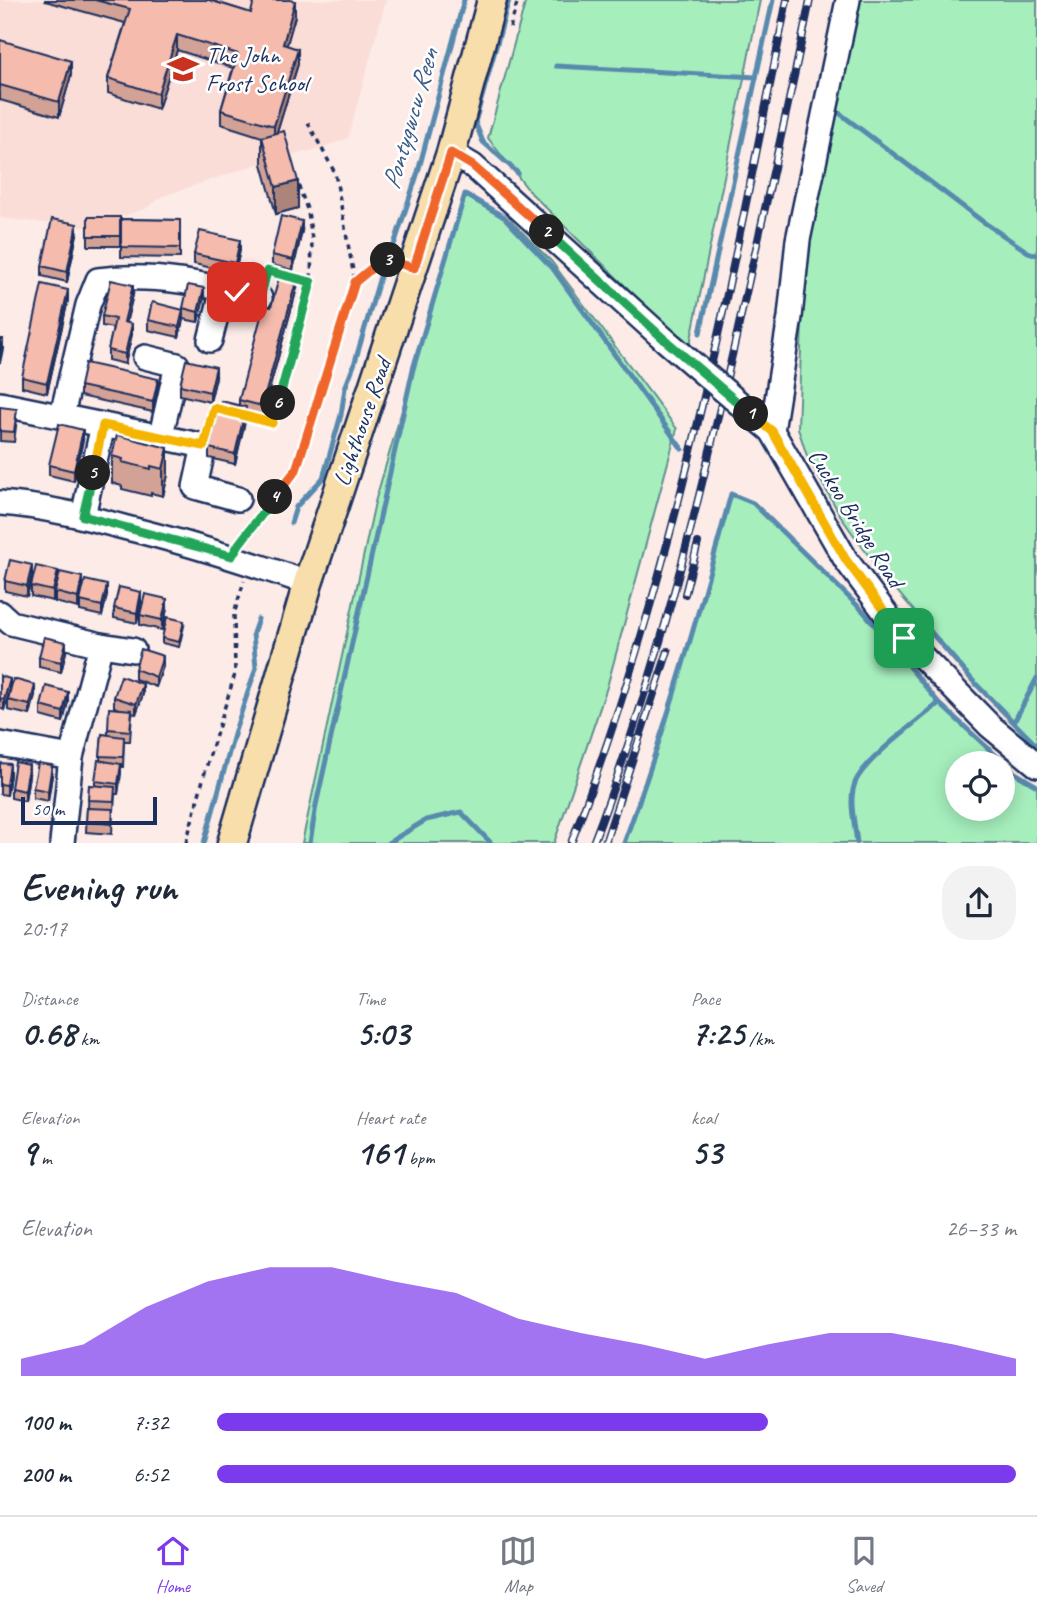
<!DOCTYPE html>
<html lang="en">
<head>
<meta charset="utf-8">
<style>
  body { margin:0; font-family:Caveat,sans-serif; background:#f2f2f3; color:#1f2937; height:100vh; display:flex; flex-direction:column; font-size:26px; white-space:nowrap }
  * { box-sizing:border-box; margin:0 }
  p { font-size:23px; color:#747a83 }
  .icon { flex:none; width:38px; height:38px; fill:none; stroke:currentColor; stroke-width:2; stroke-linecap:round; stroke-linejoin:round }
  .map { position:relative; height:843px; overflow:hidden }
  .drawer { display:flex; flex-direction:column; background:#fff; flex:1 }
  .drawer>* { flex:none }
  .controls { position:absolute; left:945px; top:751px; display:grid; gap:14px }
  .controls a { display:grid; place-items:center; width:70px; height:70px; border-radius:50%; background:#fff; box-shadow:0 4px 18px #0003; font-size:35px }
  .scale { position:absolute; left:21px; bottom:18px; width:136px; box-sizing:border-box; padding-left:7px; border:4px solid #1b2f5e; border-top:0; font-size:19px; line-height:24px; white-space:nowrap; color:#1b2f5e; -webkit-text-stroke:5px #fff; paint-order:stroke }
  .pin { position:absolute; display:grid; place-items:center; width:60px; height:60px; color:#fff; margin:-30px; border-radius:14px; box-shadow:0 4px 10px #0006 }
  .km { position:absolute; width:35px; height:35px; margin:-18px; border-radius:50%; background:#222; color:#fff; font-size:19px; line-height:35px; text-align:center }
  .round { display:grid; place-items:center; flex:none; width:74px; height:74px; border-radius:28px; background:#f2f2f3 }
  .summary { display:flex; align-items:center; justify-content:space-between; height:119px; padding:0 21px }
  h1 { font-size:38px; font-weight:700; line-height:52px }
  .stats { display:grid; grid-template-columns:repeat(3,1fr); gap:10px; height:119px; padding:7px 21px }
  .stats div { display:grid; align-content:center }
  .stats b { font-size:35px; font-weight:700 }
  .stats small { font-size:19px; font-weight:400 }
  .stats p { font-size:19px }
  .chart { height:196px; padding:14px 21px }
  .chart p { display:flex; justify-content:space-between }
  .chart svg { width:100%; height:126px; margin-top:7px; fill:#7c3aed; opacity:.7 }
  ul { padding:0 21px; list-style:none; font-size:23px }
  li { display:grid; grid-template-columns:112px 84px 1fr; align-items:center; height:52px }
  li i { height:18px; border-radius:9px; background:#7c3aed }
  .tabs { display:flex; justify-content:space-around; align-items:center; height:98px; border-top:2px solid #e0e1e3; background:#fff; font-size:19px; color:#747a83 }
  .tabs a { display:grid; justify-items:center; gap:4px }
  .tabs .selected { color:#7c3aed }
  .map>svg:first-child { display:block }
  .built { fill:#faddd6 }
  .green { fill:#a6efbd; stroke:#608f8e; stroke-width:2; fill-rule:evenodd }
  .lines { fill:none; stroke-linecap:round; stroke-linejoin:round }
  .stream { stroke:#598aae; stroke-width:5 }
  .minor-casing { stroke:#1b2f5e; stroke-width:28 }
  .major-casing { stroke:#1b2f5e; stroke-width:33 }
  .path { stroke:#1b2f5e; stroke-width:3.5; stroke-dasharray:5 5; stroke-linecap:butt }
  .minor { stroke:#fff; stroke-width:23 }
  .major { stroke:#f8deab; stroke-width:28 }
  .rail-casing { stroke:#1b2f5e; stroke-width:8 }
  .rail { stroke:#fff; stroke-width:5; stroke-dasharray:16; stroke-linecap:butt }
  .minor-bridge-casing { stroke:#1b2f5e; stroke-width:28; stroke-linecap:butt }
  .minor-bridge { stroke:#fff; stroke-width:23 }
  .wall { fill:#d3a296; stroke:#1b2f5e; stroke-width:2 }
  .shaded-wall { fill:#ac847a; stroke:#1b2f5e; stroke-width:2 }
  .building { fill:#f5bcae; stroke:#1b2f5e; stroke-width:2 }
  .split-1-casing { stroke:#fff; stroke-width:14 }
  .split-2-casing { stroke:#fff; stroke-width:14 }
  .split-3-casing { stroke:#fff; stroke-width:14 }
  .split-4-casing { stroke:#fff; stroke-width:14 }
  .split-5-casing { stroke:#fff; stroke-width:14 }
  .split-6-casing { stroke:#fff; stroke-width:14 }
  .split-7-casing { stroke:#fff; stroke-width:14 }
  .split-1 { stroke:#f5b400; stroke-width:9 }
  .split-2 { stroke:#22a559; stroke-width:9 }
  .split-3 { stroke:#f0652b; stroke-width:9 }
  .split-4 { stroke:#f0652b; stroke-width:9 }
  .split-5 { stroke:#22a559; stroke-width:9 }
  .split-6 { stroke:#f5b400; stroke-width:9 }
  .split-7 { stroke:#22a559; stroke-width:9 }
  .labels { text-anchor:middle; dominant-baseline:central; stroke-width:5; stroke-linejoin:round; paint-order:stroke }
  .poi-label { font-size:24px; fill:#1b2f5e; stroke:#fff; text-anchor:start }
  .street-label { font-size:24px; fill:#1b2f5e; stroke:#fff }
  .water-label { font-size:26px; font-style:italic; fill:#3a5c86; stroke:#fff }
</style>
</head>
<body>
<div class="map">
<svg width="1037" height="843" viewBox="0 0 1037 843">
  <rect width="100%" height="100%" fill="#fcebe7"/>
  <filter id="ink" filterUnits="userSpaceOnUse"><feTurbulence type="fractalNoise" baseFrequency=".0143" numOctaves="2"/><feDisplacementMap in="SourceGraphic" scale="14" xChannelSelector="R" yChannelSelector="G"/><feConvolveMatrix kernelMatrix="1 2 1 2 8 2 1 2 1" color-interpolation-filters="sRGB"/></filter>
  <g filter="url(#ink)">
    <polygon class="built" points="0,0 386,0 348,138 321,148 257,164 163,196 145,209 85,227 0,218"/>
    <g class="green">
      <polygon points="526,0 760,0 689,349 530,192 488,138"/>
      <polygon points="856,0 1037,0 1037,746 973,681 876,566 843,520 807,456 798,428 804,271 814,200 851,28 858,22 854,6"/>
      <polygon points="465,196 511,221 551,261 677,429 607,687 554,843 302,843 375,502"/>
      <path d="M 731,494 L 753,503 L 863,611 L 939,703 L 1015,773 L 1037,786 L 1037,843 L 624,843 C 666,729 699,612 731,494 ZM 957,763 L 1003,763 L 1003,808 L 957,808 Z"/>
    </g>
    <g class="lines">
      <g class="stream">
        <polyline points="509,0 475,122 483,142 518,173"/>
        <polyline points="556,66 756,77"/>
        <polyline points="834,109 982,221 1028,252 1037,255"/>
        <polyline points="393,248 418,172 464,0"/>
        <polyline points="700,333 773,0"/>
        <polyline points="291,523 296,507 323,478 341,415 345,388 354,365 380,277"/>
        <polyline points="916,615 973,681 1037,746"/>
        <polyline points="1014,722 1037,678"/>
        <polyline points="204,843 235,731 256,668 253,633 258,619"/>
        <polyline points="310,843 316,805 413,369 465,194 504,217 554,270 682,449"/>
        <polyline points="388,843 426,820 461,812 491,843"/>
        <path d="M 624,843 C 666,729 699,612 731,494 L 753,503 L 863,611 L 939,703 L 1015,773 L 1037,786"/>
        <path d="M 857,843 C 855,824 848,801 855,783 C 864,760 919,720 939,703"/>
      </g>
      <defs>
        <g id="minor">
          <polyline points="451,153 473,166 665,340"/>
          <polyline points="210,340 223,289"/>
          <polyline points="145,357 177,365 161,435"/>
          <polyline points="0,404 103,425 83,516"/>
          <path d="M 62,415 L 88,305 L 98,280 C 155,273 206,284 260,298"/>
          <polyline points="754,416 772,431 846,560 904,638 990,726 1037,765"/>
          <polyline points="103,425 204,446 195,487 238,499"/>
          <polyline points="772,431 790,317 798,240 848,0"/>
          <path d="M 0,503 C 43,506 86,517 127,528 C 188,543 248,562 308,583"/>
          <polyline points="0,613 11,623 101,645 71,757 0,744"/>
          <polyline points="101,645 133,650"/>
          <polyline points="62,843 71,757"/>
        </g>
        <polyline id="major" points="232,843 308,583 451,153 492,0"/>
      </defs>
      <use href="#minor" class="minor-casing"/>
      <use href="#major" class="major-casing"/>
      <g class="path">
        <polyline points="510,28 518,0"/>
        <polyline points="296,278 311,282"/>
        <polyline points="265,280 267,271 285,276"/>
        <polyline points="355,282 384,258 393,261"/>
        <polyline points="243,415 272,423 311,282 312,239 308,212 297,181"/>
        <polyline points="209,426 214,408 222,410"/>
        <polyline points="241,541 296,470 355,282 335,173 307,121"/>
        <polyline points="186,843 208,761 235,674 234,614 244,581"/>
      </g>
      <use href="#minor" class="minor"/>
      <use href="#major" class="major"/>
      <defs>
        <g id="rail">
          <polyline points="685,594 698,543"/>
          <path d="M 571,843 C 676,572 730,284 787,0"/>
          <path d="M 593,843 C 659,671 702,491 742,311 C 765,208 789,104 810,0"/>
          <polyline points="605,843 668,651"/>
        </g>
      </defs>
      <use href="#rail" class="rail-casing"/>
      <use href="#rail" class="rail"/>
      <defs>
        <polyline id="minor-bridge" points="665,340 754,416"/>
      </defs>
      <use href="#minor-bridge" class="minor-bridge-casing"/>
      <use href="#minor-bridge" class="minor-bridge"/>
    </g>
    <g class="wall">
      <polygon points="45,0 210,0 251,13 295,16 286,46 298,64 277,133 298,208 276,214 262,164 262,137 221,124 221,110 233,68 177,50 158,109 108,93 108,78 125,23 45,1"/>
      <polygon points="0,40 71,75 59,117 0,100"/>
      <rect x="88" y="217" width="32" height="29"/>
      <polygon points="121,219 180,220 180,258 121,257"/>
      <polygon points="302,231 293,270 272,265 272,255"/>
      <polygon points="77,234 67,282 42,276 42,266"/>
      <polygon points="240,250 235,273 194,264 194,254"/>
      <polygon points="297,288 262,416 246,412 246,417 235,464 209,458 209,448 239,405 239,400 271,307"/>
      <polygon points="133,295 126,322 132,334 125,364 108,360 108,350 113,328 102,326 102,316"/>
      <polygon points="204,298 198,322 183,319 179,337 148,330 148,320 183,310 183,308"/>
      <polygon points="68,300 47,393 22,387 22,377"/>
      <polygon points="216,377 210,402 180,395 180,385"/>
      <polygon points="80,386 158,389 153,412 80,396"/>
      <polygon points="0,407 17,419 14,442 0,441"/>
      <polygon points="83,440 74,481 49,475 49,465"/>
      <polygon points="168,448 168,475 163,496 151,493 151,496 122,489 122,486 112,483 112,456"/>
      <polygon points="32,575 27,596 5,591 5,581"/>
      <polygon points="58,581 53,601 31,596 31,586"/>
      <polygon points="82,587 78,608 55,602 55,592"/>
      <polygon points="107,595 102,616 80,611 80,601"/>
      <polygon points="141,602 137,623 114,618 114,608"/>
      <polygon points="167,609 162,630 140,625 140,615"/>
      <polygon points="184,626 179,647 162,643 162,638"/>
      <polygon points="66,652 61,672 39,667 39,657"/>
      <polygon points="163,666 156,687 135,679 135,669"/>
      <polygon points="0,676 10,689 4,710 0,708"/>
      <polygon points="143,694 136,714 132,713 130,741 124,741 123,767 121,767 118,794 115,794 114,811 113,811 112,834 86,832 87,808 88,808 89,785 95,786 95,781 100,760 102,734 108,735 108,729 123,710 114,707 114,697"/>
      <polygon points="35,695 30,715 8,710 8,700"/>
      <polygon points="68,702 63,722 41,716 41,706"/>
      <polygon points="0,763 10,774 7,795 0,794"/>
      <polygon points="29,775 25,801 11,798 11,788"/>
      <polygon points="52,775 48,801 33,798 33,788"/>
    </g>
    <g class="shaded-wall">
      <polygon points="295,1 295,16 283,59 283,44"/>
      <polygon points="177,35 177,50 158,109 158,94"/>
      <polygon points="298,49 298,64 274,141 274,126"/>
      <polygon points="71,61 71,75 59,117 59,102"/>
      <polygon points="298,181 298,208 276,214 276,187"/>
      <polygon points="302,221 302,231 293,270 293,260"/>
      <polygon points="77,224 77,234 67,282 67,272"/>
      <polygon points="240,240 240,250 235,273 235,263"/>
      <polygon points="297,278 297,288 262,416 262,406"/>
      <polygon points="133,285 133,295 124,332 124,322"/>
      <polygon points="204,288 204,298 198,322 198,312"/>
      <polygon points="68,290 68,300 47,393 47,383"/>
      <polygon points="183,310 183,320 179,337 179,327"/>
      <polygon points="132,324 132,334 125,364 125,354"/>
      <polygon points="3,339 3,349 0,363 0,353"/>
      <polygon points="216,367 216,377 210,402 210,392"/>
      <polygon points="158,379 158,389 153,412 153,402"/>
      <polygon points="246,407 246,417 235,464 235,454"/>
      <polygon points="83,430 83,440 74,481 74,471"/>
      <polygon points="168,448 168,475 163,496 163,469"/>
      <polygon points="32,565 32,575 27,596 27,586"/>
      <polygon points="58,571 58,581 53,601 53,591"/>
      <polygon points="82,577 82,587 78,608 78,598"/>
      <polygon points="107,585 107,595 102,616 102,606"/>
      <polygon points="141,592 141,602 137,623 137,613"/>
      <polygon points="167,599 167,609 162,630 162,620"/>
      <polygon points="66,642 66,652 61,672 61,662"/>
      <polygon points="163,656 163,666 156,687 156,677"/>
      <polygon points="10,679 10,689 4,710 4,700"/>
      <polygon points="143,684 143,694 136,714 136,704"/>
      <polygon points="35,685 35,695 30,715 30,705"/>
      <polygon points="68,692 68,702 63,722 63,712"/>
      <polygon points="10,764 10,774 7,795 7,785"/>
      <polygon points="121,764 121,774 118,794 118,784"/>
      <polygon points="29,765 29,775 25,801 25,791"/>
      <polygon points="52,765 52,775 48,801 48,791"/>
    </g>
    <g class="building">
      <polygon points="95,0 209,0 251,13 254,0 290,0 295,1 283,44 298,49 274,126 221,110 238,54 177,35 158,94 108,78 130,9"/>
      <polygon points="0,40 71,61 59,102 0,85"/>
      <polygon points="284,131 298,181 276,187 262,137"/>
      <polygon points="281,216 302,221 293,260 272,255"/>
      <rect x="88" y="217" width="32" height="19"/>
      <polygon points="52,219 77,224 67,272 42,266"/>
      <polygon points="121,219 180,220 180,248 121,247"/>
      <polygon points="200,231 240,240 235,263 194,254"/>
      <polygon points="280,274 297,278 262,406 239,400 264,305 271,307"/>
      <polygon points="111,280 133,285 124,322 132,324 125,354 108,350 115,319 102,316"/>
      <polygon points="42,284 68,290 47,383 22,377"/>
      <polygon points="188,285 204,288 198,312 183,308"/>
      <polygon points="152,302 183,310 179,327 148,320"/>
      <polygon points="0,339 3,339 0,353"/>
      <polygon points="186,360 216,367 210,392 180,385"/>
      <polygon points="85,363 158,379 153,402 80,386"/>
      <polygon points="221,401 246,407 235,454 209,448"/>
      <polygon points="0,407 17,409 14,432 0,431"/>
      <polygon points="59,424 83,430 74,471 49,465"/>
      <polygon points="117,435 168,448 163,469 151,466 151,469 122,462 123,459 112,456"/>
      <polygon points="10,560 32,565 27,586 5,581"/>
      <polygon points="36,566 58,571 53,591 31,586"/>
      <polygon points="60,572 82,577 78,598 55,592"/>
      <polygon points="85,580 107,585 102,606 80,601"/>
      <polygon points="119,587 141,592 137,613 114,608"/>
      <polygon points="145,594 167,599 162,620 140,615"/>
      <polygon points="167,617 184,621 179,642 162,638"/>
      <polygon points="44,637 66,642 61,662 39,657"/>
      <polygon points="141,649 163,656 156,677 135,669"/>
      <polygon points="0,676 10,679 4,700 0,698"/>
      <polygon points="121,676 143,684 136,704 114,697"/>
      <polygon points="13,679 35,685 30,705 8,700"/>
      <polygon points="46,686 68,692 63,712 41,706"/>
      <polygon points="109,708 132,710 130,731 108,729"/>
      <polygon points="102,734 124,737 123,757 100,756"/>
      <polygon points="98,760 121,764 118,784 95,781"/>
      <polygon points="15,762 29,765 25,791 11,788"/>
      <polygon points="0,763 10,764 7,785 0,784"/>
      <polygon points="38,763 52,765 48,791 33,788"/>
      <polygon points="89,785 115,787 114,801 88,800"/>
      <polygon points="87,808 113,809 112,824 86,822"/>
    </g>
  </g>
  <g class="lines" filter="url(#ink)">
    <defs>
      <polyline id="split-1" points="751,414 772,431 846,560 904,638"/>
      <polyline id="split-2" points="547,232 665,340 751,414"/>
      <polyline id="split-3" points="388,260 414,268 451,153 473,166 547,232"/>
      <polyline id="split-4" points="275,497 296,470 355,282 384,258 388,260"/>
      <polyline id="split-5" points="93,473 83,516 232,556 239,544 275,497"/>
      <polyline id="split-6" points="93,473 103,425 204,446 214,408 272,423 278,403"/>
      <polyline id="split-7" points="237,292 260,298 267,271 311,282 278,403"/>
    </defs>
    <use href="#split-1" class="split-1-casing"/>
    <use href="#split-2" class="split-2-casing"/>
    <use href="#split-3" class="split-3-casing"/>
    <use href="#split-4" class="split-4-casing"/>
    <use href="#split-5" class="split-5-casing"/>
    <use href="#split-6" class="split-6-casing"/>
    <use href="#split-7" class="split-7-casing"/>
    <use href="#split-1" class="split-1"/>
    <use href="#split-2" class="split-2"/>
    <use href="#split-3" class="split-3"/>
    <use href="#split-4" class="split-4"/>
    <use href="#split-5" class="split-5"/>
    <use href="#split-6" class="split-6"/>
    <use href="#split-7" class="split-7"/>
  </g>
  <defs>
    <symbol id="school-bare" viewBox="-9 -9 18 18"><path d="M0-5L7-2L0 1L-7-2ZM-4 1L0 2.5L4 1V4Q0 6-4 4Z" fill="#c8321e" stroke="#fff" stroke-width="2.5" paint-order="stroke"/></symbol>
  </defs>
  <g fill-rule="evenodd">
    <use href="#school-bare" x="161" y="47" width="44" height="44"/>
  </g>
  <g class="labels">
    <g class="poi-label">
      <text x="206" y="55">The John<tspan x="206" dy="28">Frost School</tspan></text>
    </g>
    <g class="street-label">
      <text transform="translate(362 422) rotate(-71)">Lighthouse Road</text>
      <text transform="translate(856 518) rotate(58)">Cuckoo Bridge Road</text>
    </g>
    <g class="water-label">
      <text transform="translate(410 119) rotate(-74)">Pontygwcw Reen</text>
    </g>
  </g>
</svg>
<div class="controls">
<a><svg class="icon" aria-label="locate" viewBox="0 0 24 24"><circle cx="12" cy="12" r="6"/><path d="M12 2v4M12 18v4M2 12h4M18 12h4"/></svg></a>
</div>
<div class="scale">50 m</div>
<div class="pin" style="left:904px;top:638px;background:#1e9e55"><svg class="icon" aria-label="arrive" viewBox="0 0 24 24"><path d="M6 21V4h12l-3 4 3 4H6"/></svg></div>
<div class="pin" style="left:237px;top:292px;background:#d93025"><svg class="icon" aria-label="check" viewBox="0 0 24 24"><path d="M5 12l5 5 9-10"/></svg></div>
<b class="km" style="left:751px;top:414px">1</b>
<b class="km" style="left:547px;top:232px">2</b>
<b class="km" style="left:388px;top:260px">3</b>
<b class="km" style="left:275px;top:497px">4</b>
<b class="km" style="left:93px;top:473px">5</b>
<b class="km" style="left:278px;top:403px">6</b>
</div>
<section class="drawer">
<div class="summary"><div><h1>Evening run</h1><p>20:17</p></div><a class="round"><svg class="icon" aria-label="share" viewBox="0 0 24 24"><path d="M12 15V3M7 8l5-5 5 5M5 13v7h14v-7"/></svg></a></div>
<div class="stats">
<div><p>Distance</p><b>0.68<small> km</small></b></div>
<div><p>Time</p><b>5:03</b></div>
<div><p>Pace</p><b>7:25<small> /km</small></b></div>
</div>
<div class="stats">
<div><p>Elevation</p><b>9<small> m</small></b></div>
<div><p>Heart rate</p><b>161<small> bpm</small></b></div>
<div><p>kcal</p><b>53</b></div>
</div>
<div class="chart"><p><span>Elevation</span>26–33 m</p>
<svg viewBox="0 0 160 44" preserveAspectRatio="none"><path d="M0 44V38L10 33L20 20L30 11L40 6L50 6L60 11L70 15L80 24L90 29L100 33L110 38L120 33L130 29L140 29L150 33L160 38V44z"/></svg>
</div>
<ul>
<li><b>100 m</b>7:32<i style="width:69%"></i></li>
<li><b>200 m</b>6:52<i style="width:100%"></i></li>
</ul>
</section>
<nav class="tabs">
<a class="selected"><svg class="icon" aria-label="home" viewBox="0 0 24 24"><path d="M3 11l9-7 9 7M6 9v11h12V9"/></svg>Home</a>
<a><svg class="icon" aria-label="map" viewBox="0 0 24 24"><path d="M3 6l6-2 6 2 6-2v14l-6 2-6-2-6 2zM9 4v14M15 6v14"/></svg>Map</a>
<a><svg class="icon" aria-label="saved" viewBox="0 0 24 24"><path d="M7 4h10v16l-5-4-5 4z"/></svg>Saved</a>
</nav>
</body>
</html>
